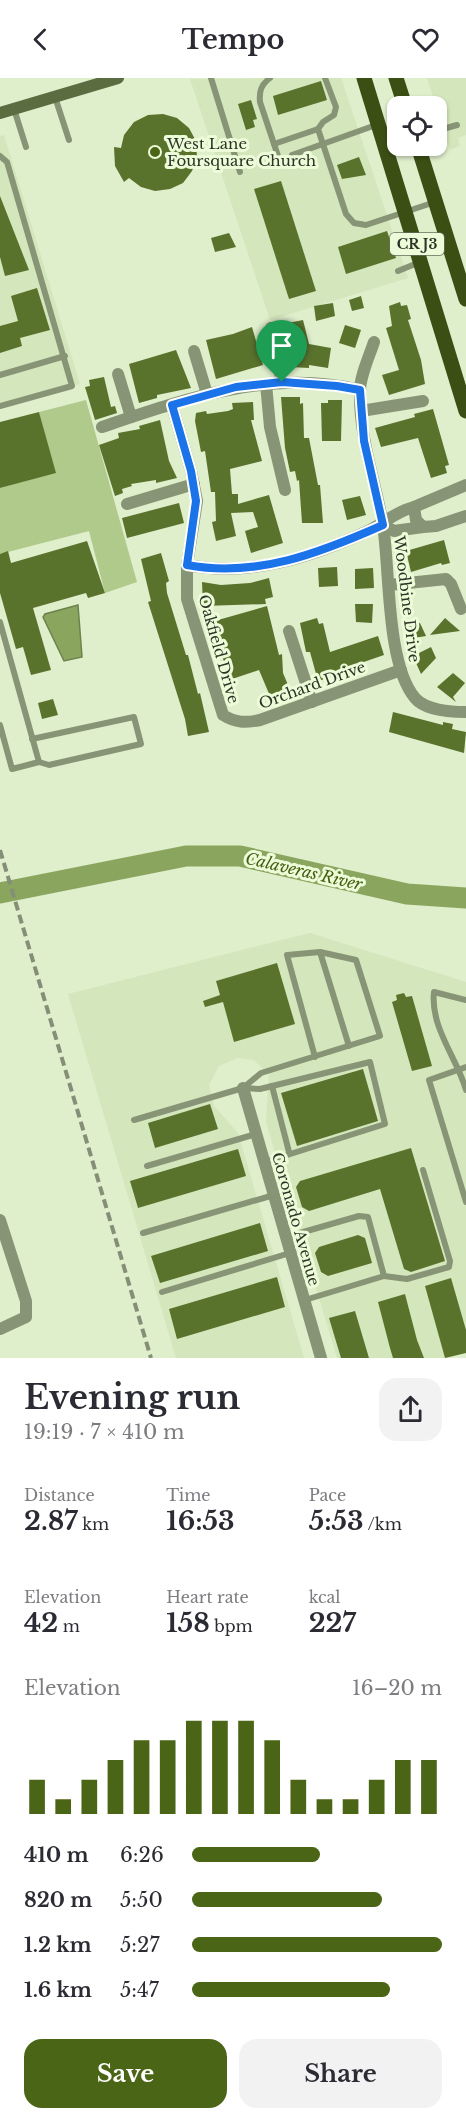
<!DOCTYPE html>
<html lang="en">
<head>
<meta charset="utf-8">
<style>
  body { margin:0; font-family:"Libre Baskerville",serif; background:#f2f2f3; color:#2b2b33; height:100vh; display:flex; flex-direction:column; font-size:22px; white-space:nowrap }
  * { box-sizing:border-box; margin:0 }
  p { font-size:20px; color:#7c7c81 }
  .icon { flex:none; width:33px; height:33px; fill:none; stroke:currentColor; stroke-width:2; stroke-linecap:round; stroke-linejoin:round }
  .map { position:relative; height:1280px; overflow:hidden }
  .details { display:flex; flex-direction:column; background:#fff; flex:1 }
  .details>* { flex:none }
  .buttons { position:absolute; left:387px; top:18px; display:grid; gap:12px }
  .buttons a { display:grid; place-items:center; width:60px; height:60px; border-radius:12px; background:#fff; box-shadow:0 2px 4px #0004; font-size:30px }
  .pin { position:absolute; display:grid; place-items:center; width:51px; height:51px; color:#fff; margin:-62px -26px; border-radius:50% 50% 50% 0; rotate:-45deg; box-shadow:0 0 6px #0007 }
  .pin .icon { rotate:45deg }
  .round { display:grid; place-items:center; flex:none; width:63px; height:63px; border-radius:18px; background:#f2f2f3 }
  .head { display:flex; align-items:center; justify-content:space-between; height:102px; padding:0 24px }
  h1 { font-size:33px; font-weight:800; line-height:45px }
  .metrics { display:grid; grid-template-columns:repeat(3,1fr); gap:9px; height:102px; padding:6px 24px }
  .metrics div { display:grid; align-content:center }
  .metrics b { font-size:26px; font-weight:800 }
  .metrics small { font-size:16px; font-weight:400 }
  .metrics p { font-size:16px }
  .chart { height:168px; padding:12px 24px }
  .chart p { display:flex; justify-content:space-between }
  .chart svg { width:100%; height:108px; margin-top:6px; stroke:#4b6516; stroke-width:6 }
  .cta { display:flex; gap:12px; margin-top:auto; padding:12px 24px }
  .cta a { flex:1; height:69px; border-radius:18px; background:#4b6516; color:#fff; font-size:24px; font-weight:800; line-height:69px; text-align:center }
  .cta a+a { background:#f2f2f3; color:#2b2b33 }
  ul { padding:0 24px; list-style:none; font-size:20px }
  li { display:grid; grid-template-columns:96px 72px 1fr; align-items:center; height:45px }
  li i { height:15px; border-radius:8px; background:#4b6516 }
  header { display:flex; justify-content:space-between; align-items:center; height:78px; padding:0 24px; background:#fff; font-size:27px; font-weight:800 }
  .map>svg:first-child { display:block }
  .built { fill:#d4e6bb }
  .green { fill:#b0ca8c }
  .water { fill:#89a55e; stroke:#6d834d; stroke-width:1.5 }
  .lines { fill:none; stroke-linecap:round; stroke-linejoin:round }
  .river { stroke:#89a55e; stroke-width:21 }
  .building { fill:#59732d }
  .lane { stroke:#879476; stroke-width:6 }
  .street { stroke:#879476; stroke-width:12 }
  .secondary { stroke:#5a6c40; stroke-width:12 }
  .primary { stroke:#3b4f15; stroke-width:15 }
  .rail { stroke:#858f78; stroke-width:4; stroke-dasharray:9 4.5; stroke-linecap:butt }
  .route-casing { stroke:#fff; stroke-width:12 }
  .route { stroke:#1a73e8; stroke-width:8 }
  .poi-dot { fill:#4b6516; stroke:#ecfcd8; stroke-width:2 }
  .labels { text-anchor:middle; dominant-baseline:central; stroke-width:6; stroke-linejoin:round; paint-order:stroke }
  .shield { fill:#ecfcd8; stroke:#666f5b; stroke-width:1.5 }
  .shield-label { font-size:14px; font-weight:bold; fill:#2d3326 }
  .poi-label { font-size:15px; fill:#2d3326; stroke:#ecfcd8; text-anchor:start }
  .street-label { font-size:15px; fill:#2d3326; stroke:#ecfcd8 }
  .water-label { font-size:16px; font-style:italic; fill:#445d0f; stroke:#ecfcd8 }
</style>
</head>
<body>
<header><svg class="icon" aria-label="back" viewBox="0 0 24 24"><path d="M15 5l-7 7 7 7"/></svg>Tempo<svg class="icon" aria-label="heart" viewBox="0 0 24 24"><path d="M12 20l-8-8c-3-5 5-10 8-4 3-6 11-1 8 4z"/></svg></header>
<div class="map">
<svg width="466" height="1280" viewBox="0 0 466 1280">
  <rect width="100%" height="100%" fill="#dfeecb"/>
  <g class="built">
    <polygon points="341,0 408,200 270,242 190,1"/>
    <polygon points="427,0 466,0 466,57 458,60 460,68 450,72"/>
    <polygon points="4,57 80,306 0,329 0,58"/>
    <polygon points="310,855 466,904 466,1274 447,1280 337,1280 266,1044 269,997 254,982 238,980 219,988 209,1007 214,1028 238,1055 304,1280 176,1280 68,916"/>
  </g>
  <polygon class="green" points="86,322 137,504 105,515 89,453 0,476 0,410 55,394 39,334"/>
  <polygon class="water" points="78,527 82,579 64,583 43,539 45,536"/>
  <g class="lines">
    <polyline class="river" points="0,815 186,778 240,778 407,816 466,820"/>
  </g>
  <g class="building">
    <polygon points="321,3 327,22 278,37 273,18"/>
    <polygon points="251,22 257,41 253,42 255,49 246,52 238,26"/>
    <polygon points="163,36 177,40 189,50 196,63 197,79 192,93 183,105 170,111 155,113 141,109 129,100 124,104 115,88 114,69 121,70 124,57 134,44 148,37"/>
    <polygon points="359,79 366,97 342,101 337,87"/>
    <polygon points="281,103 316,213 289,221 254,111"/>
    <polygon points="0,118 29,192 5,198 0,179"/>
    <polygon points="387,153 396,180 346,196 338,169"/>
    <polygon points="229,155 236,169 215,174 211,160"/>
    <polygon points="37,210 50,252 20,260 22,268 0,275 0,248 18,243 11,218"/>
    <polygon points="361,218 364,230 352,233 349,222"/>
    <polygon points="400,224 401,228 407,227 411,241 408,242 421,282 425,306 389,317 382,297 399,292 386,250 392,248 389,228"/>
    <polygon points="333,225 335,238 316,243 314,228"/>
    <polygon points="303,242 309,266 331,270 328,290 309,287 309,290 290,289 290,264 288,265 283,246"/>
    <polygon points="345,247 361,252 355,270 339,265"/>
    <polygon points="252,249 263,287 216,301 206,262 233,256"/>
    <polygon points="176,272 191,310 157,317 157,320 139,325 129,286"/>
    <polygon points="104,299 111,329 115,328 117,335 95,342 85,309 90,308 89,302"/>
    <polygon points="281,319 300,319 300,326 303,325 304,360 309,360 318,407 320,407 323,445 302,445 299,402 297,403 295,393 290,394 285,370"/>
    <polygon points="328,322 342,322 341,363 322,363 321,325 328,325"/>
    <polygon points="253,324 254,342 251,342 262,383 230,391 232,416 238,416 238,426 269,417 283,465 251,475 245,453 258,449 253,434 231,435 236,458 216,463 212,444 216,443 215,414 211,414 205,373 201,374 195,343 196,335 206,333 207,336 228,333 233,331 232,325"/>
    <polygon points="433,331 449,387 445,388 447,395 431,400 418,360 381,369 375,350 415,339 414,336"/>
    <polygon points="39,334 56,395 0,410 0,344"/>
    <polygon points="160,342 169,383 177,400 156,405 156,402 131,406 132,408 122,411 123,415 115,418 99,367 119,360 118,355 140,351 139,348"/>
    <polygon points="360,418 366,437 347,442 342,422"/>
    <polygon points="179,425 184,445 127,460 122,440"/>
    <polygon points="444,462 450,485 442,487 441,485 411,494 406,473"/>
    <polygon points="87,463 105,515 88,520 86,515 33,530 51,592 31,597 23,569 16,571 0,515 0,476 8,473 11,485"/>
    <polygon points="161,475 169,503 166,505 167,515 186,577 188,577 198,616 200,615 209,654 188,658 185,641 148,524 151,523 141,481"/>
    <polygon points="337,489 338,508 319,509 318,490"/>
    <polygon points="373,490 374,510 355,511 355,491"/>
    <polygon points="269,500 273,519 265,521 266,526 203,528 202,504 221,507 250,505"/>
    <polygon points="355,526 373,526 372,545 356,544"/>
    <polygon points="267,528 279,577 282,576 283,595 291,614 278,620 276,616 270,618 259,592 226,603 223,595 227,593 211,544"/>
    <polygon points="317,540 319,546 323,545 330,574 378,558 384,577 355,587 356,591 318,603 310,574 306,574 300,545"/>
    <polygon points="445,540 460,553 430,557"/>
    <polygon points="420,545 426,558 408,561 407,549"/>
    <polygon points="431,569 436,580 421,596 413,578"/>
    <polygon points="453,595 465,605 453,619 456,624 437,609"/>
    <polygon points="53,621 58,637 42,641 38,625"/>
    <polygon points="393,634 443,647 443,644 453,646 452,651 466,654 464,675 389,654"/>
    <polygon points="277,885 295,946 234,964 223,924 205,929 203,923 220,917 216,903"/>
    <polygon points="404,915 406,919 412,918 432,988 412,993 392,924 397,922 396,917"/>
    <polygon points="363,991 378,1043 297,1068 281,1015"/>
    <polygon points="210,1026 218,1051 155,1070 148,1045"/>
    <polygon points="411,1070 445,1183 411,1194 404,1191 380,1111 309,1133 302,1129 296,1109 300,1103"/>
    <polygon points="238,1071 246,1098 138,1130 130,1103"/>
    <polygon points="260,1145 268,1173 160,1205 151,1178"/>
    <polygon points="358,1157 365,1160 372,1185 328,1198 321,1194 315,1175 319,1169"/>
    <polygon points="277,1199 285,1229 177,1261 169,1231"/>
    <polygon points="451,1200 466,1252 466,1275 445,1280 425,1208"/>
    <polygon points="405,1216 417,1262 424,1280 393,1280 390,1270 378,1224"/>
    <polygon points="355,1233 369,1280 341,1280 329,1240"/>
  </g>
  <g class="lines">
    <g class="lane">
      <polyline points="211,0 240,94"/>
      <path d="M 270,0 C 261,7 259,13 260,24 L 279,81"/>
      <polyline points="325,0 336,29 334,37 323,44 318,51 346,136 354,145 366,147 435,124"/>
      <polyline points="55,19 69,62"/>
      <polyline points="14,31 26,69"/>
      <polyline points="436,53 457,47"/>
      <polyline points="274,66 318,51"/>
      <polyline points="292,77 376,47"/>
      <polyline points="0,78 7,84 72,308 0,328"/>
      <polyline points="398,193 420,184"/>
      <polyline points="0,297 65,278"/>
      <polyline points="0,544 39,684 12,691 0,647"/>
      <polyline points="32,661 134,639 141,666 49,687 39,684"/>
      <polyline points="320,874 349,968"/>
      <path d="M 466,922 L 434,914 C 430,949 457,980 466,1012"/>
      <polyline points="466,989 429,1002 466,1124"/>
      <polyline points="272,1008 289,1074"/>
      <polyline points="243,1010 261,995 380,958 356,882 320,874 287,877 315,979"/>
      <polyline points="134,1042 243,1010 260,1011 370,984 385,1046 265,1084"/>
      <polyline points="147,1088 256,1056"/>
      <polyline points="143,1155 274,1117"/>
      <polyline points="286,1159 359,1138 368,1139 384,1198 305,1222"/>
      <polyline points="384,1198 407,1201 449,1189 450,1183 423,1092"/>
      <polyline points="162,1214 290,1175"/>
    </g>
    <g class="street">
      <polyline points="271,250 282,304"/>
      <path d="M 374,264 C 369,279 360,298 360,313 C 359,359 375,402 383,447 C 390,491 386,586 415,620 C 425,632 451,634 466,634"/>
      <polyline points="194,273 207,316"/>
      <polyline points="118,296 131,339"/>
      <polyline points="266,306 270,349 285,412"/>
      <path d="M 172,327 L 191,393 L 197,423 L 187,487 L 187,521 L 223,637 C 236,645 245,645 260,642 L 401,592"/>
      <polyline points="361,333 423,323"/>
      <path d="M 102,349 C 185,321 272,290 360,312"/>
      <polyline points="466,407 414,429 416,442 423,449 436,448 466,438"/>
      <polyline points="127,426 194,406"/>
      <polyline points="383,447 394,453 423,449"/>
      <path d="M 187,487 C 249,499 309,480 366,454 C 384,446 394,434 414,429"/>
      <polyline points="389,507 446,501 451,506 461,531"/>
      <polyline points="289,553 312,624"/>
      <polyline points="243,1010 321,1280"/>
      <polyline points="0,1142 26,1223 26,1239 0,1251"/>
    </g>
    <polyline class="secondary" points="0,35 118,0"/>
    <g class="primary">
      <polyline points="364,0 466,333"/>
      <polyline points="396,0 405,28"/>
      <polyline points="418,68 466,221"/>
    </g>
    <polyline class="rail" points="0,772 151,1280"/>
  </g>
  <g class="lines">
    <defs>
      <path id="route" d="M 282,304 L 337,308 L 360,312 L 364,363 L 383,447 C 320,475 256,500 187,487 L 196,423 L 191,393 L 172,327 L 236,309 Z"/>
    </defs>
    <use href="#route" class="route-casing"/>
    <use href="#route" class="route"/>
  </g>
  <circle class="poi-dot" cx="155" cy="74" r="6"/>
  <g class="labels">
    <rect class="shield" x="390" y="155" width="54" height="22" rx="4.5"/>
    <g class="shield-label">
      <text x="417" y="166">CR J3</text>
    </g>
    <g class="poi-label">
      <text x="167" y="65">West Lane<tspan x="167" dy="17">Foursquare Church</tspan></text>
    </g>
    <g class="street-label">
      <text transform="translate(407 521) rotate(83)">Woodbine Drive</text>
      <text transform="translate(219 571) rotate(74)">Oakfield Drive</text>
      <text transform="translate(312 607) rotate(-20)">Orchard Drive</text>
      <text transform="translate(296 1141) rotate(74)">Coronado Avenue</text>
    </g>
    <g class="water-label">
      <text transform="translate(304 793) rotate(13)">Calaveras River</text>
    </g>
  </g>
</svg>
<div class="buttons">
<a><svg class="icon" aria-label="locate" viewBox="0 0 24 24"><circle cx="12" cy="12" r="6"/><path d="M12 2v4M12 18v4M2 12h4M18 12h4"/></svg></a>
</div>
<div class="pin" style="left:282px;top:304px;background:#1e9e55"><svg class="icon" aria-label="arrive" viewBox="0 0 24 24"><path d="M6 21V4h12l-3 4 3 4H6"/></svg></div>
</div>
<section class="details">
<div class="head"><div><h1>Evening run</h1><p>19:19 · 7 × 410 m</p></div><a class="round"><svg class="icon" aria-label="share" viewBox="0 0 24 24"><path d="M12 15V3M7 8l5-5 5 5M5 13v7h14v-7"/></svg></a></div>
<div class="metrics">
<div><p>Distance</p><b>2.87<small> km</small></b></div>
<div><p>Time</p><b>16:53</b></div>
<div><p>Pace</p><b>5:53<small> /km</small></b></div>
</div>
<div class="metrics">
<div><p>Elevation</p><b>42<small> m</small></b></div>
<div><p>Heart rate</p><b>158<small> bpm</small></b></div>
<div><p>kcal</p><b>227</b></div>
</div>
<div class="chart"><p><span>Elevation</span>16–20 m</p>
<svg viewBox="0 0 160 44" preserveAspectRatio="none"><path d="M5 44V30M15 44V38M25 44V30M35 44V22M45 44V14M55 44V14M65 44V6M75 44V6M85 44V6M95 44V14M105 44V30M115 44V38M125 44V38M135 44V30M145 44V22M155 44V22"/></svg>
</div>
<ul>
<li><b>410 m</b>6:26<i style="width:51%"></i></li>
<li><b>820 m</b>5:50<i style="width:76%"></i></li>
<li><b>1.2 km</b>5:27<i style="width:100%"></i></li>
<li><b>1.6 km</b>5:47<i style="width:79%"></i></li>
</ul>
<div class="cta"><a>Save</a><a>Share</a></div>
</section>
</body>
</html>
